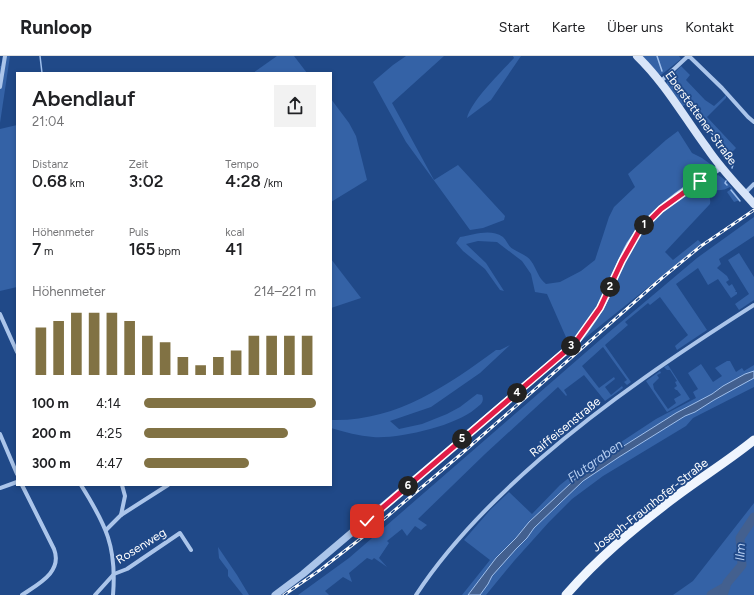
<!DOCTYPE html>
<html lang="de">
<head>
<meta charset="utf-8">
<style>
  body { margin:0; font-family:Figtree,sans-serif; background:#f2f2f2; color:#202124; height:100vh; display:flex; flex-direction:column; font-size:15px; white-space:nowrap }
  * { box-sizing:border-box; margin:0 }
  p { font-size:13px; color:#757577 }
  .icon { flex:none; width:22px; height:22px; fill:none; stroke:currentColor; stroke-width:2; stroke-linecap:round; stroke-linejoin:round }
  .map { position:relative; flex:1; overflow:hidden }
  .side { position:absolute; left:16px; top:16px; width:316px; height:414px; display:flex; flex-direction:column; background:#fff; border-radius:0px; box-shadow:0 2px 6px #0003 }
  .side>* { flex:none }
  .pin { position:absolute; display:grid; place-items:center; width:34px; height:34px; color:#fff; margin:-17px; border-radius:8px; box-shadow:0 2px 6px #0006 }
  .km { position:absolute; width:20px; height:20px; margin:-10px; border-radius:50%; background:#222; color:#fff; font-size:11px; line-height:20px; text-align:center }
  .round { display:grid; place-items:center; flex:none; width:42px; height:42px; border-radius:0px; background:#f2f2f2 }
  .overview { display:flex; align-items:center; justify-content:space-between; height:68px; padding:0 16px }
  h1 { font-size:22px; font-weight:600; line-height:30px }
  .stats { display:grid; grid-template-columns:repeat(3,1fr); gap:6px; height:68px; padding:4px 16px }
  .stats div { display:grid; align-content:center }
  .stats b { font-size:17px; font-weight:600 }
  .stats small { font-size:11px; font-weight:400 }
  .stats p { font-size:11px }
  .chart { height:112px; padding:8px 16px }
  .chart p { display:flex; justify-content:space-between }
  .chart svg { width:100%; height:72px; margin-top:4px; stroke:#817244; stroke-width:6 }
  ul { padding:0 16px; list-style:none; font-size:13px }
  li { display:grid; grid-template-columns:64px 48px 1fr; align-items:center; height:30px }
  li i { height:10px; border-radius:5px; background:#817244 }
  header { display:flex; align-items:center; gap:24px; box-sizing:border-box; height:56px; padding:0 20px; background:#fff; border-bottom:1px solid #e0e0e0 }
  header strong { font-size:19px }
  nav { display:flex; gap:22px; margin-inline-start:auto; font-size:14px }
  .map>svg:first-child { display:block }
  .green { fill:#3462a6 }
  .water { fill:#43608f; stroke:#9fbfec }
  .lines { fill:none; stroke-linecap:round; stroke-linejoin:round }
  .stream { stroke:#9fbfec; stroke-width:1.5 }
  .river { stroke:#43608f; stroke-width:9 }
  .minor { stroke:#abc5ea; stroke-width:4 }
  .tertiary { stroke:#abc5ea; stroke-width:7 }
  .secondary { stroke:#d7e4f8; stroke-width:8 }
  .primary { stroke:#eff5fe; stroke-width:9 }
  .rail-casing { stroke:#fff; stroke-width:3 }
  .rail { stroke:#204988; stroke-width:1.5; stroke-dasharray:4.5; stroke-linecap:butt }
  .route-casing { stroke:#fff; stroke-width:8 }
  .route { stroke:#e11d48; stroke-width:5 }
  .labels { text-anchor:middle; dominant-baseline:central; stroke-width:3.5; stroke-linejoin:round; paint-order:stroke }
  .street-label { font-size:12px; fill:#fff; stroke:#204988 }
  .water-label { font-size:13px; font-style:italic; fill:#b7cff2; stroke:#204988 }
</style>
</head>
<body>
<header>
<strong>Runloop</strong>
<nav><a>Start</a><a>Karte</a><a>Über uns</a><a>Kontakt</a></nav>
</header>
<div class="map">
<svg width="754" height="539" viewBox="0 0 754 539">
  <rect width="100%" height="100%" fill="#204988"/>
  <g class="green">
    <polygon points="3,0 10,0 0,67 0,10 1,10"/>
    <polygon points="277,0 294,0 307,17 253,17"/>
    <polygon points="406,0 444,0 392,47 434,124 458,109 505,160 504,164 483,172 470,174 406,86 373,26 393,9"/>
    <path d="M 513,0 L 521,0 L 491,44 L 467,62 C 471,45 501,16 514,2 Z"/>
    <polygon points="642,0 679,0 681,3 661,19 658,18"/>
    <polygon points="681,10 690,19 686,24 705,44 714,50 726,39 726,42 707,61 736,92 731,97 687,47 682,51 667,30 667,25"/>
    <polygon points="331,43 349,67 356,80 367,124 331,146"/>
    <polygon points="17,69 17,231 0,235 0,73"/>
    <path d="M 678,75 L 692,97 L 702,102 L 713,110 L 642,167 L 599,248 L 587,268 L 569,288 L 547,238 L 535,236 L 531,218 L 522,205 L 497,186 L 478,185 L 466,188 L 486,207 L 504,235 L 500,234 L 485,213 L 463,195 L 456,187 L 460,181 C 474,179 490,172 503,181 C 507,185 508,190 513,193 C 519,197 527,199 531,205 C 537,213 538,222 546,228 L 560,226 L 581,215 L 595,204 L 609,161 L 614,151 L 635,131 L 628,118 L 666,84 Z"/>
    <path d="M 718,119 C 729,125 734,135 740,144 L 734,146 L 727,136 L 731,133 L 730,131 C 724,135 711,136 706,130 L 708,125 Z"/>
    <path d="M 696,131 C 704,131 712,140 710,148 L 665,196 L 673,204 L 698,184 L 702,188 L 580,286 C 609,231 636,161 696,131 Z"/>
    <polygon points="754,161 754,180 719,203 721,208 717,212 727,220 729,224 726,226 729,230 732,228 736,235 735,236 737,236 737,238 731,242 718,223 708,229 698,212 676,228 707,274 677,294 675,290 688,279 660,241 650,249 648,247 625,266 628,269 605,289 631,326 627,329 624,326 627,324 603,291 582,310 599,332 614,321 615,323 605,331 611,339 622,330 623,332 605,345 584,319 564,334 567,339 566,340 558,331 485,398 418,463 427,469 421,474 415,470 407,480 402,473 387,485 389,487 379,502 387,511 374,502 372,504 367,502 349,517 352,526 343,521 325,535 329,539 298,539 349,502 379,476 608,277 697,202"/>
    <polygon points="739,197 754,221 754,244 739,254 735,248 749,238 728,204"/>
    <polygon points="331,203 361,242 331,252"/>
    <path d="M 510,289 L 480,317 L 431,351 L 390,365 L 399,373 L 422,368 L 447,358 L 460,351 L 477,338 L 482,339 C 485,346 480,349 475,353 C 455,370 399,383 373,381 C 359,380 345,376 331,372 L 331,364 C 395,366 447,330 496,294 L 500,294 Z"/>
    <polygon points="727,305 730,305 736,316 742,312 744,315 754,309 754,331 693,362 686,370 603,420 572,443 549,466 514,505 486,539 462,539 490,504 464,484 491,453 509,436 532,458 560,429 580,413 656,363 696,342 693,336 698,333 688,317 701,308 713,326 722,320 715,312"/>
    <polygon points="668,309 690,343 667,356 646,325 660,315 661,317 657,319 659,322 653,328 654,333 668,353 676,347 674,343 681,339 677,334 676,334 674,332 677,330 675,326 677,325 670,314 667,314 664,311"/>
    <polygon points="754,447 754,539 673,539 693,525"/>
    <polygon points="218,491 237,519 249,539 243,539 228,520 228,514 219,502"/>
  </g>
  <polygon class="water" points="754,315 754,322 714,344 695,356 685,360 619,401 583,425 534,472 527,482 516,493 492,520 488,528 480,539 468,539 496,502 516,482 529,466 584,415 676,357 712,338 723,330 745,318"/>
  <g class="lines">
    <g class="stream">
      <polyline points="40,0 42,17"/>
      <polyline points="657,0 662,15"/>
      <polyline points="671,28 729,98 734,105 732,112"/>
      <polyline points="726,125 725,127 727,129"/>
      <polyline points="731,134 740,145"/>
    </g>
    <g class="river">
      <polyline points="711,539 725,531"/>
      <polyline points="723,539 727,527 742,509 740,482 754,461"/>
    </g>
    <g class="minor">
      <polyline points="660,26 687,1 690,1 722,32 748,61 754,66"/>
      <polyline points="0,31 5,0"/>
      <polyline points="744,138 754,128"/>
      <polyline points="0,258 17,296"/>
      <polyline points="0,378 17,418"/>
      <path d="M 22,429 L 54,493 C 63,516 38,528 22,539"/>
      <path d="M 81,429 C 106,469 117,491 113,539"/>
      <polyline points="0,432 17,426"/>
      <polyline points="121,459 125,440 122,429"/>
      <polyline points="106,474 121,459 168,429"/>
      <polyline points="95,539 114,518 127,513 180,477 191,494"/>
      <path d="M 416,539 C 450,487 494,443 540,403 C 607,345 680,296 754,249"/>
    </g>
    <path class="tertiary" d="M 275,539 L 303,518 L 575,287 C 589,271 601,252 610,233 C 616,218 622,202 630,188 C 650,156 688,130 721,111"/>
    <path class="secondary" d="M 637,0 C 665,27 684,61 707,92 C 721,113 738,130 754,148"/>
    <path class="primary" d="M 566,539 C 597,503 632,474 670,445 C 697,424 727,406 754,384"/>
    <defs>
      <polyline id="rail" points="284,539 320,514 364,480 460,399 662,222 701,190 754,154"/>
    </defs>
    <use href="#rail" class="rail-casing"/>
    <use href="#rail" class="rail"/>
  </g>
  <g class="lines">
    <defs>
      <polyline id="route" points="367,465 575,287 600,252 622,205 639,175 661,153 700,125"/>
    </defs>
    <use href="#route" class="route-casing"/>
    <use href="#route" class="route"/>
  </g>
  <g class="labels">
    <g class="street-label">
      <text transform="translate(701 62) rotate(54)">Eberstettener Straße</text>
      <text transform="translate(565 371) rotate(-39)">Raiffeisenstraße</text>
      <text transform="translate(650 449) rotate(-38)">Joseph-Fraunhofer-Straße</text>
      <text transform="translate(141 490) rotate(-32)">Rosenweg</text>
    </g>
    <g class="water-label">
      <text transform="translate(595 405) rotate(-35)">Flutgraben</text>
      <text transform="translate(740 496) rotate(-88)">Ilm</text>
    </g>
  </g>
</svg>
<div class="pin" style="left:700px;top:125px;background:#1e9e55"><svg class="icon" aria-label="arrive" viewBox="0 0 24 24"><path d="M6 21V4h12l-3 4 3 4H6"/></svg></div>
<div class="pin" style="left:367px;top:465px;background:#d93025"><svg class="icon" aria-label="check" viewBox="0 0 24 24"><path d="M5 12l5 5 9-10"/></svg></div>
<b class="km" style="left:644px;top:169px">1</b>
<b class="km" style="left:610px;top:231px">2</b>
<b class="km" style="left:571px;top:290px">3</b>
<b class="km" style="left:517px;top:337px">4</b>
<b class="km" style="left:462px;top:383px">5</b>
<b class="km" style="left:408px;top:430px">6</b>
<section class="side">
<div class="overview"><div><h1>Abendlauf</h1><p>21:04</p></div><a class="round"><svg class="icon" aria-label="share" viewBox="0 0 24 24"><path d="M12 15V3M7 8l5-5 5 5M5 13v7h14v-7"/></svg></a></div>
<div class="stats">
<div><p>Distanz</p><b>0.68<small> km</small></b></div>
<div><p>Zeit</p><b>3:02</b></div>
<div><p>Tempo</p><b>4:28<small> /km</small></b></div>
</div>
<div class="stats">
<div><p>Höhenmeter</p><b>7<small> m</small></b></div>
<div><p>Puls</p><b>165<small> bpm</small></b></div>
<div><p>kcal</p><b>41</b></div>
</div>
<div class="chart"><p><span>Höhenmeter</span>214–221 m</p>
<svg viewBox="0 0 160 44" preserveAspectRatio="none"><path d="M5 44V15M15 44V11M25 44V6M35 44V6M45 44V6M55 44V11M65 44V20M75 44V24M85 44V33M95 44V38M105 44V33M115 44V29M125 44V20M135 44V20M145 44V20M155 44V20"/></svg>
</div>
<ul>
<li><b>100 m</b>4:14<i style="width:100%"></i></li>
<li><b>200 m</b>4:25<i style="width:84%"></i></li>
<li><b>300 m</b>4:47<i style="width:61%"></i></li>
</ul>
</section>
</div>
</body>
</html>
